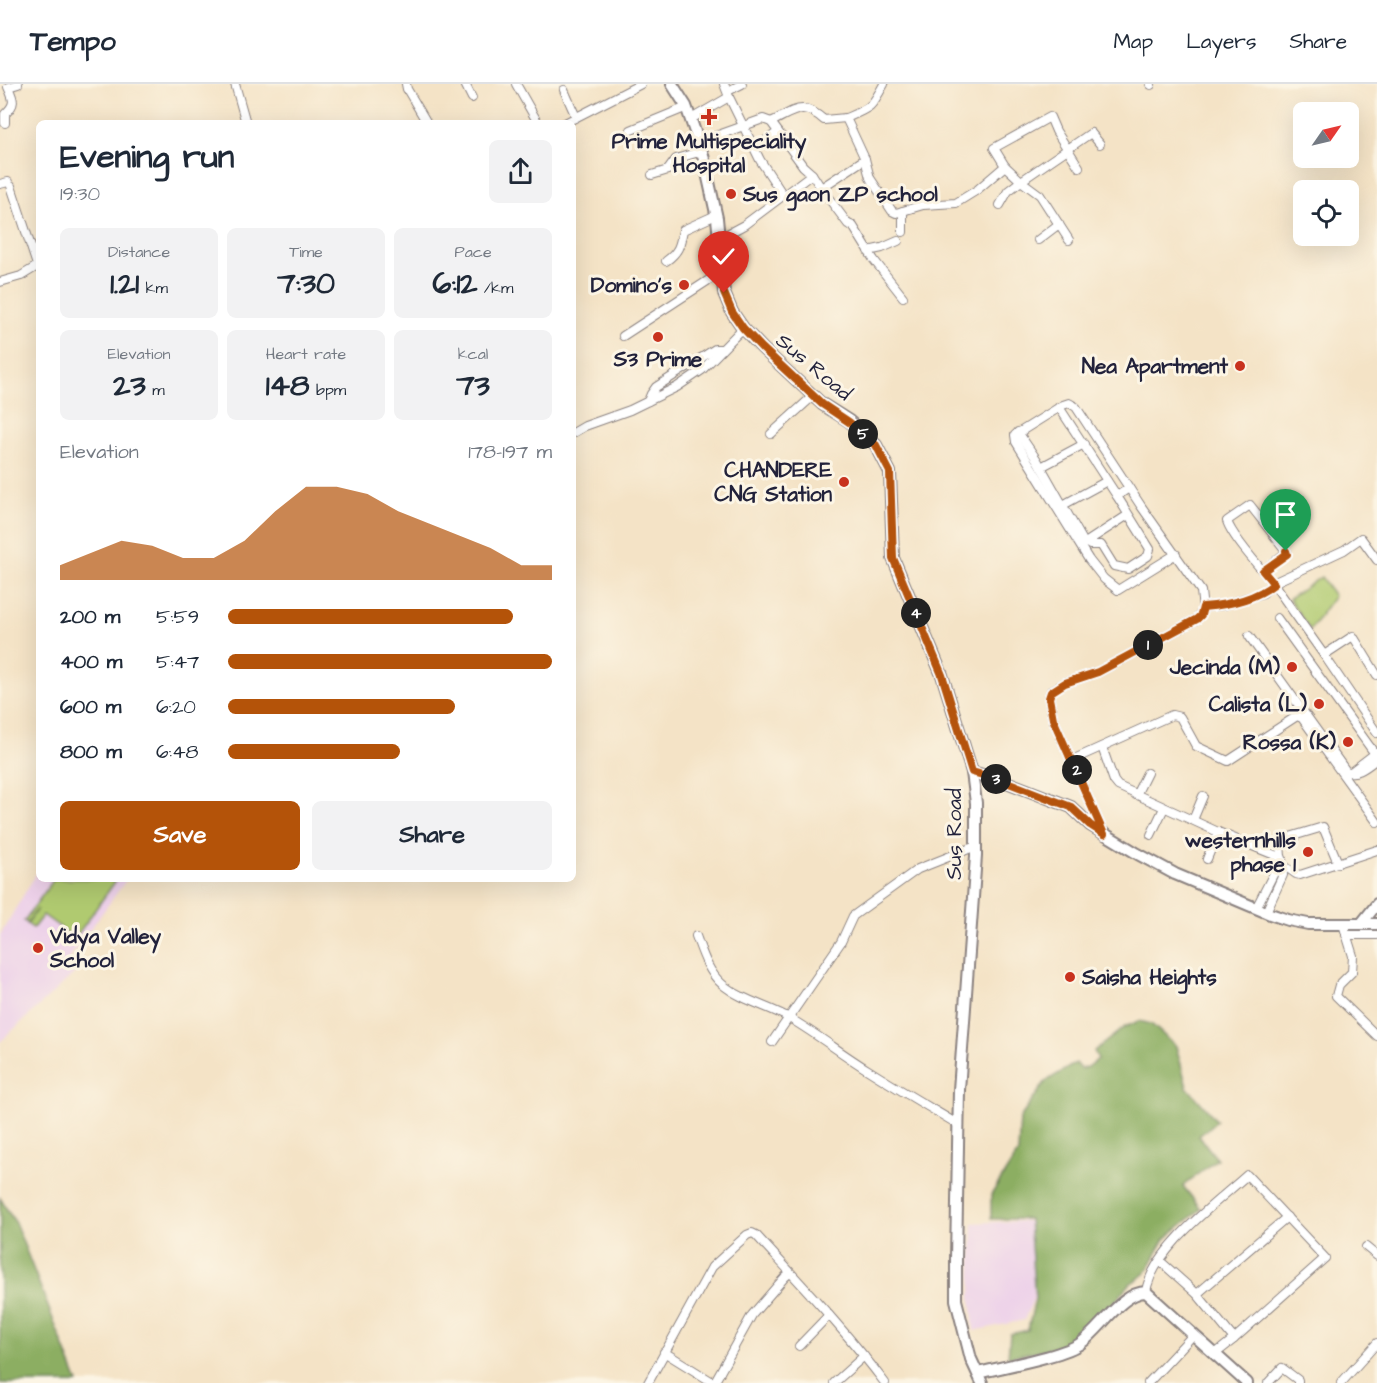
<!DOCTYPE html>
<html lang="en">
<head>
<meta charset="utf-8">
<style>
  body { margin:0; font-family:"Architects Daughter",sans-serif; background:#f2f2f3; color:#1f2937; height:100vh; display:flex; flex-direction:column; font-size:22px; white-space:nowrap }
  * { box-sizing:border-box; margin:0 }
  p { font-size:20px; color:#747a83 }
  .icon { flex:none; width:33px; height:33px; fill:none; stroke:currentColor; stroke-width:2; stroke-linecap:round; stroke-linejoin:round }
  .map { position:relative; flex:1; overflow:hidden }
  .drawer { position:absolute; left:36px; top:36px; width:540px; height:762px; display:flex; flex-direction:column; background:#fff; border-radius:9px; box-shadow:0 6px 24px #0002 }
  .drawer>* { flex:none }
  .needle { width:39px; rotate:56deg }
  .buttons { position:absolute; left:1293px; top:18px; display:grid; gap:12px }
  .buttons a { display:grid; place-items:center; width:66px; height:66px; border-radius:9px; background:#fff; box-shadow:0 6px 24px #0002; font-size:30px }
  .pin { position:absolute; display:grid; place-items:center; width:51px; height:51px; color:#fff; margin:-62px -26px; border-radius:50% 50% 50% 0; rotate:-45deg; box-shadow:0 0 6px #0007 }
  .pin .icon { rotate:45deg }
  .km { position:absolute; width:30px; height:30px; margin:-15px; border-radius:50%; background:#222; color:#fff; font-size:16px; line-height:30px; text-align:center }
  .round { display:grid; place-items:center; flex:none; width:63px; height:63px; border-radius:9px; background:#f2f2f3 }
  .overview { display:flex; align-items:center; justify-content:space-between; height:102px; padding:0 24px }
  h1 { font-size:33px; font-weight:800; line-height:45px }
  .stats { display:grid; grid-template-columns:repeat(3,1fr); gap:9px; height:102px; padding:6px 24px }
  .stats div { display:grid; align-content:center; border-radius:9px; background:#f2f2f3; text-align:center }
  .stats b { font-size:30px; font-weight:800 }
  .stats small { font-size:16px; font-weight:400 }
  .stats p { font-size:16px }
  .chart { height:168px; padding:12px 24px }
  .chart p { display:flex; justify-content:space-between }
  .chart svg { width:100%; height:108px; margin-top:6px; fill:#b45309; opacity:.7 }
  .action { display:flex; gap:12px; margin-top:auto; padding:12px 24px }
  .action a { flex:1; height:69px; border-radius:9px; background:#b45309; color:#fff; font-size:24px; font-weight:800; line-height:69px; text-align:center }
  .action a+a { background:#f2f2f3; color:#1f2937 }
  ul { padding:0 24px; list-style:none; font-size:20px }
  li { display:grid; grid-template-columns:96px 72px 1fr; align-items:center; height:45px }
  li i { height:15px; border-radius:8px; background:#b45309 }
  header { display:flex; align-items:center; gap:36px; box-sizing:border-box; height:84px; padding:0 30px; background:#fff; border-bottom:2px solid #e0e1e3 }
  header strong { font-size:28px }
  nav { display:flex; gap:33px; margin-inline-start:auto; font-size:21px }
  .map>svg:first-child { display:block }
  .built { fill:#edd1e9 }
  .green { fill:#b0ca6f; stroke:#697655; stroke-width:1.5 }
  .forest { fill:#8cae62; stroke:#57684e; stroke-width:1.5 }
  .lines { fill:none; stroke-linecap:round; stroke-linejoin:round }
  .street-casing { stroke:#8b8280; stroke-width:10 }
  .secondary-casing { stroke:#8b8280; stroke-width:14 }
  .street { stroke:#fff; stroke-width:8 }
  .secondary { stroke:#fff; stroke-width:10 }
  .route-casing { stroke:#fff; stroke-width:12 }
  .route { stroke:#b45309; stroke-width:8 }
  .poi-dot { fill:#c8321e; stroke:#fcf5e5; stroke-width:2 }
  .labels { text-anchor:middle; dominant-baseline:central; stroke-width:6; stroke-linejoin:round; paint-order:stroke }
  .poi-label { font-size:21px; font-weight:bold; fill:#22223b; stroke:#fcf5e5; text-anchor:end }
  .street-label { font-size:21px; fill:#22223b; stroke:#fcf5e5 }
</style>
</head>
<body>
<header>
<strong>Tempo</strong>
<nav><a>Map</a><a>Layers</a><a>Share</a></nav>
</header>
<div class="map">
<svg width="1377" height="1299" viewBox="0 0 1377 1299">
  <rect width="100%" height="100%" fill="#fcf5e5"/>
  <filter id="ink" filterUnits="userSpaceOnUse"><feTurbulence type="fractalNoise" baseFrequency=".0167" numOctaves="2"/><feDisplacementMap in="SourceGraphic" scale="12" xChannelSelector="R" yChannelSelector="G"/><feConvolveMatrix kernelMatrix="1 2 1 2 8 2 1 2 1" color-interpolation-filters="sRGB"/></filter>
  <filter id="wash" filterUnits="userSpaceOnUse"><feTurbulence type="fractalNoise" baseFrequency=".008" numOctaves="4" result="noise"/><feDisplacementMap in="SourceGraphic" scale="24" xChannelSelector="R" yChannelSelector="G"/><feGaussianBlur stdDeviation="1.35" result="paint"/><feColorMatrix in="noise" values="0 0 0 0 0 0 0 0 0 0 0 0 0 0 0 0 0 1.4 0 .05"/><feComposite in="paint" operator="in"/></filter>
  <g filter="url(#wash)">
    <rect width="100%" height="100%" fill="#f4e3c6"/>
    <g class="built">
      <polygon points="39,785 39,795 127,795 67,877 79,885 0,958 0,851"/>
      <polygon points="1030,1137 1034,1214 1024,1236 974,1247 971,1213 973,1139"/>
    </g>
    <g class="green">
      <polygon points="1321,493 1334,512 1310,546 1289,515"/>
      <polygon points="54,795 117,795 75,854 43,831 33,844 27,840 37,825 27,839 24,837"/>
    </g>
    <g class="forest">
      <polygon points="1139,937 1151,940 1176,962 1187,1003 1217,1037 1199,1052 1217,1075 1183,1102 1201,1125 1165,1155 1145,1190 1130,1200 1108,1226 1074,1257 1058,1263 1008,1273 1010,1250 1028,1246 1035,1215 1029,1135 991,1135 991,1111 1018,1069 1020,1034 1046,997 1076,979 1081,985 1088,983 1098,975 1094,967 1125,943"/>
      <polygon points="0,1114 15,1138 78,1299 0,1299"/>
    </g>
  </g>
  <g filter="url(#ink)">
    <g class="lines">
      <defs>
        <g id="street">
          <polyline points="235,0 246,39"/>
          <polyline points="406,0 407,5 427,39"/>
          <polyline points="465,0 472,14"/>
          <polyline points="516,0 538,39"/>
          <polyline points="1150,0 1151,1"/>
          <polyline points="564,6 576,33"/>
          <polyline points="728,7 742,0"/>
          <polyline points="729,13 760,76 783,111"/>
          <polyline points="691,35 729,13 724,0"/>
          <path d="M 771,38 C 795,27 802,16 824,36 L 846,34"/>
          <path d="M 5,39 L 5,30 C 16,20 14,16 8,3 L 18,0"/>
          <polyline points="565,39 641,0"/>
          <polyline points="631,46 687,23"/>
          <polyline points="699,58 763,35 771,38 803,82 812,90"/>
          <polyline points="755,64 778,48"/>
          <polyline points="865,75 870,94 892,127 896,129 923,121 956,119 977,106 1005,82"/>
          <polyline points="652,91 668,86 676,75 702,67"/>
          <polyline points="0,100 8,98"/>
          <polyline points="11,102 37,181"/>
          <polyline points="821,104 848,140 853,142 874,176 903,213"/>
          <polyline points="1000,121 1008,107 1021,97 1005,82 994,64 1050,33 1056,47 1079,83"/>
          <polyline points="903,148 903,127"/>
          <path d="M 718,155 L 744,141 L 812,90 L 821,104 L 865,75 L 846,34 C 872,23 871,24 884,0"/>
          <polyline points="1038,156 1059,140"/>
          <polyline points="1069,156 1040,111 1021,97 1091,49 1100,60"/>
          <polyline points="868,167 882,164 898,157"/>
          <path d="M 666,177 C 679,168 680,161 683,146 L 716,131"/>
          <polyline points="0,198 21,192 39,181"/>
          <polyline points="623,252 715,192 721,190"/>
          <polyline points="648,317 651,310 656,303 715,265 720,265"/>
          <polyline points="1059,323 1117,412 1129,404"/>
          <polyline points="1018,348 1037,376 1083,457 1090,461 1101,461 1114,482 1128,485 1148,472 1150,465 1117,412"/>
          <polyline points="573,349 585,342 630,326 677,303 702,286 743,244"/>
          <polyline points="771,350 813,312"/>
          <polyline points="1041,383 1084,360"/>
          <polyline points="1063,421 1107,397"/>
          <polyline points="1085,459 1128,431"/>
          <path d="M 1263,487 L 1287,468 L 1250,421 L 1227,437 C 1232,453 1261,485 1273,499 L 1324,571"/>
          <polyline points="1203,523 1224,521 1263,509 1273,499 1344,466 1361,454 1377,476"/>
          <polyline points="1277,534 1375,670"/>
          <path d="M 1249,552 L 1346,687 C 1358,692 1368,681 1377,675"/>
          <polyline points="1377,591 1353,552 1324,571 1377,649"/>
          <polyline points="1102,663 1114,697 1118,702 1218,748 1282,774 1283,791 1266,828"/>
          <polyline points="1072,676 1172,631 1180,633 1196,662 1228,677 1297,632 1302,634 1377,738"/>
          <polyline points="1351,688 1377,668"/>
          <polyline points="1136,711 1147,689"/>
          <polyline points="1193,736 1203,712"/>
          <polyline points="1104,750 1053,635 1049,614 1051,607 1065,599 1098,588 1197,535 1203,526 1201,507 1141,422 1076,323 1069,319 1063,321 1015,351 1016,358 1089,476 1104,495 1118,506 1176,470"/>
          <polyline points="1151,751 1164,724"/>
          <polyline points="1281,773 1280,759 1283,755 1323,743 1338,779"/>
          <polyline points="1207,775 1218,748"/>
          <polyline points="1283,781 1296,790 1300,791 1377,766"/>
          <polyline points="1256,824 1275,787 1282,783"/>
          <polyline points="1343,840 1353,872 1352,888 1339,901 1336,912 1377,952"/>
          <polyline points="1346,851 1377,851"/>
          <path d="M 696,852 C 702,868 708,888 722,900 C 742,917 769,922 791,935 C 818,951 842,970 868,986 C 898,1005 929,1023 959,1041"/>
          <polyline points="772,958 841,858 853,832 918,785 976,762"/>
          <polyline points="1366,1163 1377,1172"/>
          <path d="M 1146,1208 C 1152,1166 1216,1119 1247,1091 L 1325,1174 L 1234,1255 L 1197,1210 L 1160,1177"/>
          <polyline points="1197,1210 1287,1133"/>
          <polyline points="799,1262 829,1231"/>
          <polyline points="664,1268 714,1299"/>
          <polyline points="1215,1270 1234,1255"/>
          <path d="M 648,1299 L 712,1183 L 747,1151 L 752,1149 L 756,1151 C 800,1199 846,1247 885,1299"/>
          <polyline points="714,1299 752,1231 785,1193 790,1189"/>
          <polyline points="834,1299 864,1272"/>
          <polyline points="1148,1299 1194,1250"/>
          <polyline points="1268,1299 1282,1284 1298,1296 1298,1299"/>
          <polyline points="1341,1299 1377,1259"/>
        </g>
        <g id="secondary">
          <polyline points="672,0 686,22 703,71 717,134 724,209 732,228 743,244 762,264 822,320 849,337 876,361 890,388 893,474 942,591 972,688 976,719 976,772 959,1006 956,1175 956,1216 971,1275 982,1299"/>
          <polyline points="972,688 1004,697 1071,723 1090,741 1138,770 1175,790 1270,830 1288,836 1308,840 1377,840"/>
          <polyline points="1361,840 1377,820"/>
          <path d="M 978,1289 C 1001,1283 1064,1272 1081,1259 C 1101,1245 1122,1208 1146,1208 L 1247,1299"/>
        </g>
      </defs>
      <use href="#street" class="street-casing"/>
      <use href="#secondary" class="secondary-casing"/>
      <use href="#street" class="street"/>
      <use href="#secondary" class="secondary"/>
    </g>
  </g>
  <g class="lines" filter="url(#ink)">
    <defs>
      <path id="route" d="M 724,209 L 732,228 L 743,244 L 762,264 L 822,320 L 849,338 L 876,361 L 890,388 L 893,474 L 942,591 L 972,688 L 1004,697 L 1071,723 L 1090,741 L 1104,750 L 1053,635 L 1049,614 L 1051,608 L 1065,599 L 1098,588 L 1197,535 L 1201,531 L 1203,523 C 1228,521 1254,516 1274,500 L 1263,487 L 1287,470 L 1286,467"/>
    </defs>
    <use href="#route" class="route-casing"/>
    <use href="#route" class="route"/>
  </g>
  <g class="poi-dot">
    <path d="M706 24h6v6h6v6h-6v6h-6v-6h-6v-6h6z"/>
    <circle cx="731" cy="110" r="6"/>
    <circle cx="684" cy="201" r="6"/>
    <circle cx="658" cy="253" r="6"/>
    <circle cx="1240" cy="282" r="6"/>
    <circle cx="844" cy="398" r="6"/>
    <circle cx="1292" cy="583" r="6"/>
    <circle cx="1319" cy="620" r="6"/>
    <circle cx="1348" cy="658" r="6"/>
    <circle cx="1308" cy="768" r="6"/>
    <circle cx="38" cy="864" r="6"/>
    <circle cx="1070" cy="893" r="6"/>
  </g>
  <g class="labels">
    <g class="poi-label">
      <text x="709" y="57" text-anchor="middle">Prime Multispeciality<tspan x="709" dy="24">Hospital</tspan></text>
      <text x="743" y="110" text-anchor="start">Sus gaon ZP school</text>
      <text x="672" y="201">Domino's</text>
      <text x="658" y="275" text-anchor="middle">S3 Prime</text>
      <text x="1228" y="282">Nea Apartment</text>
      <text x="832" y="386">CHANDERE<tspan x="832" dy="24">CNG Station</tspan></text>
      <text x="1280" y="583">Jecinda (M)</text>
      <text x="1307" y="620">Calista (L)</text>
      <text x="1336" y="658">Rossa (K)</text>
      <text x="1296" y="756">westernhills<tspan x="1296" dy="24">phase 1</tspan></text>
      <text x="50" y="852" text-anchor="start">Vidya Valley<tspan x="50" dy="24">School</tspan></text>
      <text x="1082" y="893" text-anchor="start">Saisha Heights</text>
    </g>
    <g class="street-label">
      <text transform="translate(814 283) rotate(40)">Sus Road</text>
      <text transform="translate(954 750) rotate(-90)">Sus Road</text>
    </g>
  </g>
</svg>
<div class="buttons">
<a><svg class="needle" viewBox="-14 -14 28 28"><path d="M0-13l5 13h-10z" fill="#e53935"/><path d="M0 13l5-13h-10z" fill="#747a83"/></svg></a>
<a><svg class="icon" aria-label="locate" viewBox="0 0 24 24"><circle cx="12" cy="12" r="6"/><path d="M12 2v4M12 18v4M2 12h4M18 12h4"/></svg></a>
</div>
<div class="pin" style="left:1286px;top:467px;background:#1e9e55"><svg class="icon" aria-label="arrive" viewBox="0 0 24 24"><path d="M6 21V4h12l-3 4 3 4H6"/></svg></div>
<div class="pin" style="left:724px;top:209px;background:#d93025"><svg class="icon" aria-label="check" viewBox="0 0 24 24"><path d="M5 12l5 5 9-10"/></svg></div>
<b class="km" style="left:1148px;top:561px">1</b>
<b class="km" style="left:1077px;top:686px">2</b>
<b class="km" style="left:996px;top:695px">3</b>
<b class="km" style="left:916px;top:529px">4</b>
<b class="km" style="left:863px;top:350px">5</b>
<section class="drawer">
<div class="overview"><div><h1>Evening run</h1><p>19:30</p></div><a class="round"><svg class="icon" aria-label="share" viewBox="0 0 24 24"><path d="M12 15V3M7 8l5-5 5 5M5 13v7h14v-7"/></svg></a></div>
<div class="stats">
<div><p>Distance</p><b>1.21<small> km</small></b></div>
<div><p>Time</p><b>7:30</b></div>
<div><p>Pace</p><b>6:12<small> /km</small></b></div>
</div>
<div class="stats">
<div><p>Elevation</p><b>23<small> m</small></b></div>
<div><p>Heart rate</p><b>148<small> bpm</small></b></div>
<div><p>kcal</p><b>73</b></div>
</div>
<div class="chart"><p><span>Elevation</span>178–197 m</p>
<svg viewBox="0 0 160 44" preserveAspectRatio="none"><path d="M0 44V38L10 33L20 28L30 30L40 35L50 35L60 28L70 16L80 6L90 6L100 9L110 16L120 21L130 26L140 31L150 38L160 38V44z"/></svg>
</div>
<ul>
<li><b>200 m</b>5:59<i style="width:88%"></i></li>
<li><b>400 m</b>5:47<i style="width:100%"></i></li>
<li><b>600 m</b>6:20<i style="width:70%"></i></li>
<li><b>800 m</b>6:48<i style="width:53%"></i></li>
</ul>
<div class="action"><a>Save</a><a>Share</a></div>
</section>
</div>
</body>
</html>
